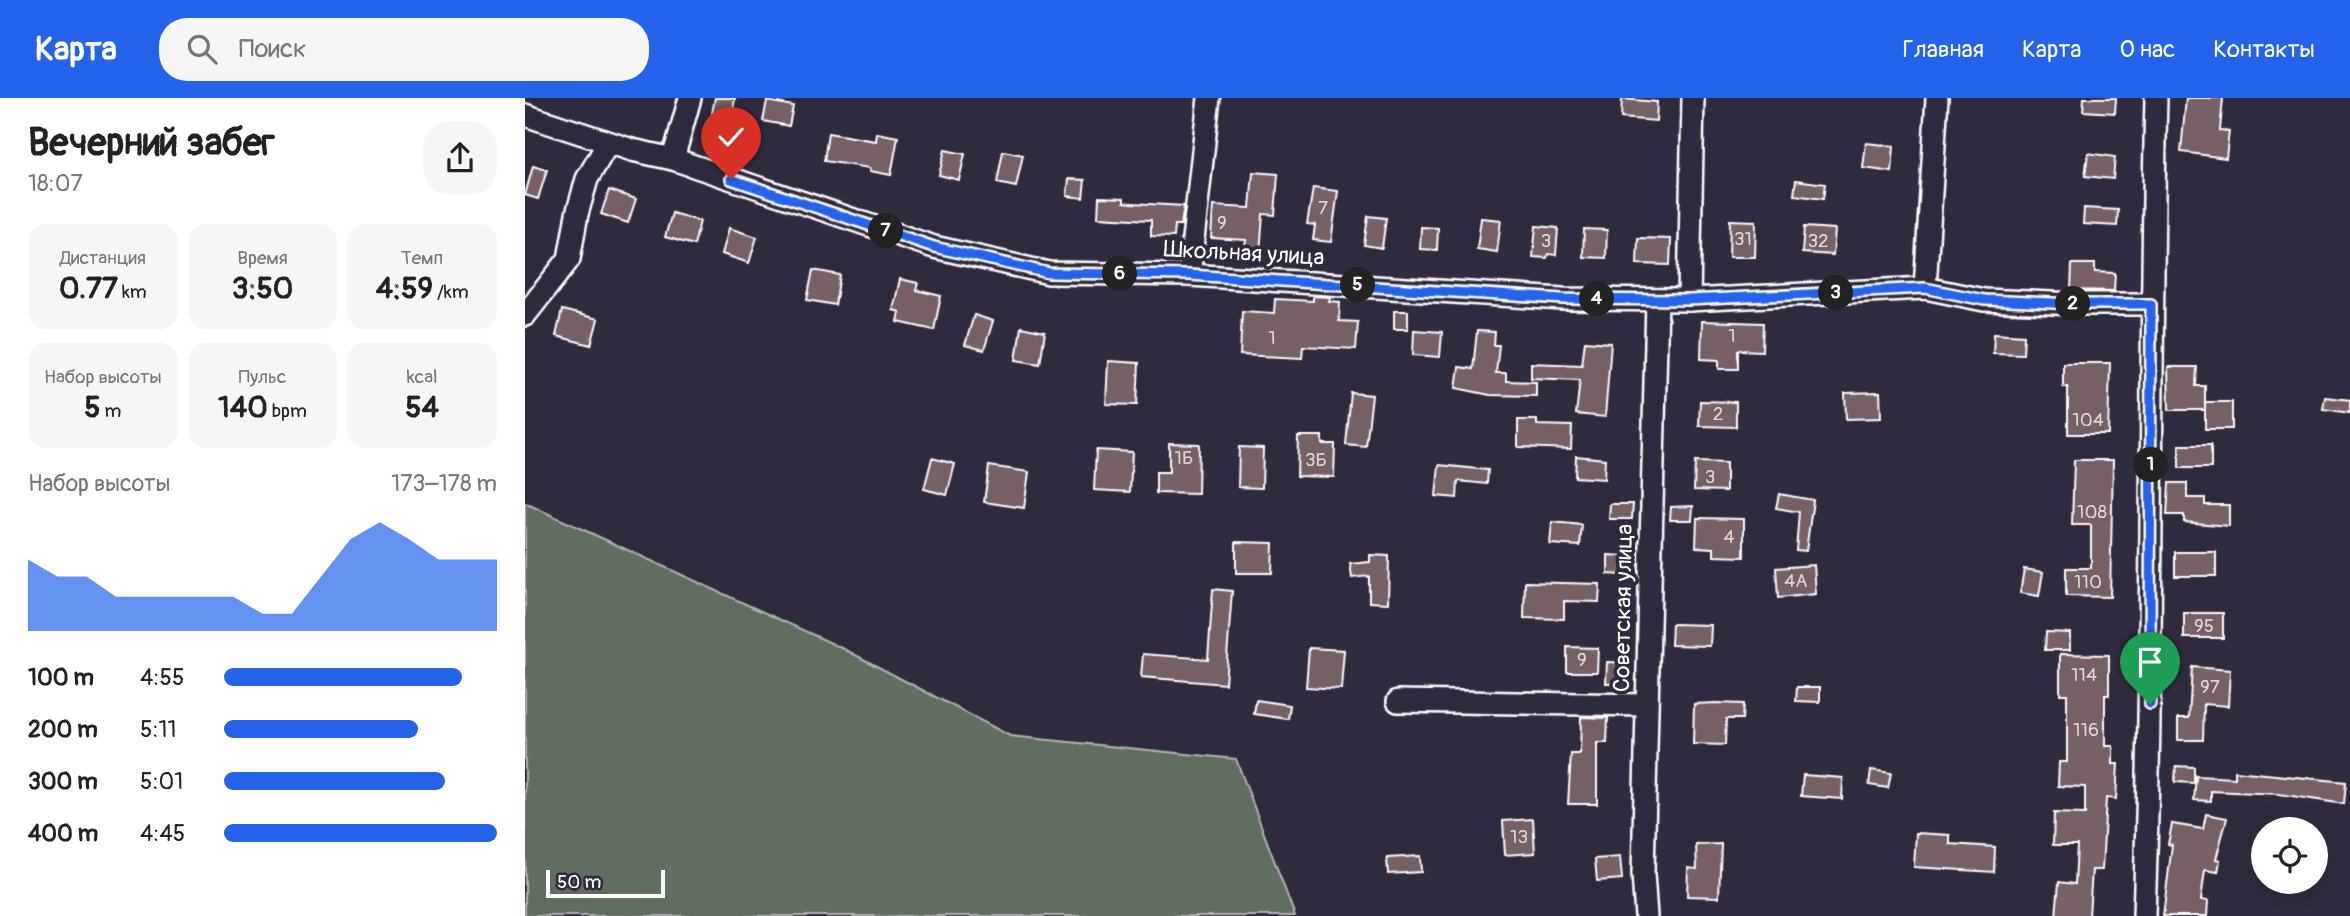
<!DOCTYPE html>
<html lang="ru">
<head>
<meta charset="utf-8">
<style>
  body { margin:0; font-family:Pangolin,sans-serif; background:#f6f6f6; color:#222; height:100vh; display:flex; flex-direction:column; font-size:26px; white-space:nowrap }
  * { box-sizing:border-box; margin:0 }
  p { font-size:23px; color:#767676 }
  .icon { flex:none; width:38px; height:38px; fill:none; stroke:currentColor; stroke-width:2; stroke-linecap:round; stroke-linejoin:round }
  .map { position:relative; flex:1; overflow:hidden }
  .panel { display:flex; flex-direction:column; background:#fff; width:525px }
  .panel>* { flex:none }
  .controls { position:absolute; left:1726px; top:719px; display:grid; gap:14px }
  .controls a { display:grid; place-items:center; width:77px; height:77px; border-radius:50%; background:#fff; box-shadow:0 7px 28px #0002; font-size:35px }
  .scale { position:absolute; left:21px; bottom:18px; width:119px; box-sizing:border-box; padding-left:7px; border:4px solid #fff; border-top:0; font-size:19px; line-height:24px; white-space:nowrap; color:#fff; -webkit-text-stroke:5px #2f2a3d; paint-order:stroke }
  .pin { position:absolute; display:grid; place-items:center; width:60px; height:60px; color:#fff; margin:-72px -30px; border-radius:50% 50% 50% 0; rotate:-45deg; box-shadow:0 0 7px #0007 }
  .pin .icon { rotate:45deg }
  .km { position:absolute; width:35px; height:35px; margin:-18px; border-radius:50%; background:#222; color:#fff; font-size:19px; line-height:35px; text-align:center }
  .round { display:grid; place-items:center; flex:none; width:74px; height:74px; border-radius:28px; background:#f6f6f6 }
  .head { display:flex; align-items:center; justify-content:space-between; height:119px; padding:0 28px }
  h1 { font-size:38px; font-weight:700; line-height:52px }
  .metrics { display:grid; grid-template-columns:repeat(3,1fr); gap:10px; height:119px; padding:7px 28px }
  .metrics div { display:grid; align-content:center; border-radius:18px; background:#f6f6f6; text-align:center }
  .metrics b { font-size:30px; font-weight:700 }
  .metrics small { font-size:19px; font-weight:400 }
  .metrics p { font-size:19px }
  .chart { height:196px; padding:14px 28px }
  .chart p { display:flex; justify-content:space-between }
  .chart svg { width:100%; height:126px; margin-top:7px; fill:#2563eb; opacity:.7 }
  ul { padding:0 28px; list-style:none; font-size:23px }
  li { display:grid; grid-template-columns:112px 84px 1fr; align-items:center; height:52px }
  li i { height:18px; border-radius:9px; background:#2563eb }
  header { display:flex; align-items:center; gap:42px; box-sizing:border-box; height:98px; padding:0 35px; background:#2563eb; color:#fff }
  header strong { font-size:33px }
  nav { display:flex; gap:38px; margin-inline-start:auto; font-size:24px }
  .search { width:490px; height:63px; background:#f6f6f6; display:flex; align-items:center; gap:18px; box-sizing:border-box; padding:0 24px; border-radius:28px; color:#767676; font-size:26px }
  main { display:flex; flex:1; min-height:0 }
  .map>svg:first-child { display:block }
  .green { fill:#616d61; stroke:#b0b6b0; stroke-width:2 }
  .building { fill:#765f65; stroke:#fff; stroke-width:2 }
  .lines { fill:none; stroke-linecap:round; stroke-linejoin:round }
  .minor-casing { stroke:#fff; stroke-width:26 }
  .minor { stroke:#2f2a3d; stroke-width:21 }
  .route-casing { stroke:#fff; stroke-width:14 }
  .route { stroke:#2563eb; stroke-width:9 }
  .labels { text-anchor:middle; dominant-baseline:central; stroke-width:7; stroke-linejoin:round; paint-order:stroke }
  .number-label { font-size:19px; fill:#ddd7d8 }
  .street-label { font-size:23px; fill:#fff; stroke:#2f2a3d }
</style>
</head>
<body>
<header>
<strong>Карта</strong>
<div class="search"><svg class="icon" aria-label="search" viewBox="0 0 24 24"><circle cx="10" cy="10" r="6"/><path d="M15 15l6 6"/></svg>Поиск</div>
<nav><a>Главная</a><a>Карта</a><a>О нас</a><a>Контакты</a></nav>
</header>
<main>
<section class="panel">
<div class="head"><div><h1>Вечерний забег</h1><p>18:07</p></div><a class="round"><svg class="icon" aria-label="share" viewBox="0 0 24 24"><path d="M12 15V3M7 8l5-5 5 5M5 13v7h14v-7"/></svg></a></div>
<div class="metrics">
<div><p>Дистанция</p><b>0.77<small> km</small></b></div>
<div><p>Время</p><b>3:50</b></div>
<div><p>Темп</p><b>4:59<small> /km</small></b></div>
</div>
<div class="metrics">
<div><p>Набор высоты</p><b>5<small> m</small></b></div>
<div><p>Пульс</p><b>140<small> bpm</small></b></div>
<div><p>kcal</p><b>54</b></div>
</div>
<div class="chart"><p><span>Набор высоты</span>173–178 m</p>
<svg viewBox="0 0 160 44" preserveAspectRatio="none"><path d="M0 44V19L10 25L20 25L30 32L40 32L50 32L60 32L70 32L80 38L90 38L100 25L110 12L120 6L130 12L140 19L150 19L160 19V44z"/></svg>
</div>
<ul>
<li><b>100 m</b>4:55<i style="width:87%"></i></li>
<li><b>200 m</b>5:11<i style="width:71%"></i></li>
<li><b>300 m</b>5:01<i style="width:81%"></i></li>
<li><b>400 m</b>4:45<i style="width:100%"></i></li>
</ul>
</section>
<div class="map">
<svg width="1825" height="818" viewBox="0 0 1825 818">
  <rect width="100%" height="100%" fill="#2f2a3d"/>
  <filter id="ink" filterUnits="userSpaceOnUse"><feTurbulence type="fractalNoise" baseFrequency=".0143" numOctaves="2"/><feDisplacementMap in="SourceGraphic" scale="14" xChannelSelector="R" yChannelSelector="G"/><feConvolveMatrix kernelMatrix="1 2 1 2 8 2 1 2 1" color-interpolation-filters="sRGB"/></filter>
  <g filter="url(#ink)">
    <polygon class="green" points="0,405 319,551 485,638 711,661 770,818 0,818"/>
    <g class="building">
      <polygon points="190,0 210,0 207,19 187,15"/>
      <polygon points="1559,0 1591,0 1590,15 1558,13"/>
      <polygon points="1661,0 1698,0 1695,32 1704,33 1701,60 1656,54"/>
      <polygon points="1097,1 1132,4 1131,23 1096,20"/>
      <polygon points="242,3 268,8 264,28 238,23"/>
      <polygon points="303,35 351,43 352,35 373,39 366,77 345,73 345,70 299,63"/>
      <polygon points="1341,45 1369,48 1367,74 1338,70"/>
      <polygon points="420,52 440,56 434,82 414,77"/>
      <polygon points="478,53 498,57 491,89 472,85"/>
      <polygon points="1563,55 1590,59 1588,81 1560,78"/>
      <polygon points="8,68 22,72 13,101 0,97"/>
      <polygon points="728,74 753,76 750,117 738,116 735,156 719,155 721,142 686,140 688,108 725,110"/>
      <polygon points="544,81 560,82 558,100 542,98"/>
      <polygon points="1271,82 1300,86 1298,101 1269,97"/>
      <polygon points="788,90 813,93 806,144 788,142 790,127 782,126"/>
      <polygon points="84,92 111,101 103,125 76,116"/>
      <polygon points="574,99 599,100 599,104 607,105 659,108 656,127 650,127 649,139 626,138 626,122 573,119"/>
      <polygon points="1559,110 1593,112 1592,128 1558,126"/>
      <polygon points="147,115 175,123 169,147 140,139"/>
      <polygon points="843,118 861,120 857,150 839,147"/>
      <polygon points="956,120 976,122 972,154 952,151"/>
      <polygon points="1205,122 1231,123 1230,159 1204,159"/>
      <polygon points="1011,128 1033,130 1031,157 1023,156 1022,160 1008,159"/>
      <polygon points="896,129 913,130 912,152 895,151"/>
      <polygon points="1279,129 1310,131 1308,157 1277,155"/>
      <polygon points="204,130 232,139 224,165 197,156"/>
      <polygon points="1059,131 1082,132 1081,160 1058,159"/>
      <polygon points="1113,140 1146,141 1145,167 1112,166"/>
      <polygon points="1547,166 1570,166 1570,174 1590,175 1589,193 1546,192"/>
      <polygon points="288,172 315,177 310,207 282,202"/>
      <polygon points="375,181 393,185 391,192 416,198 409,232 373,224 375,214 368,212"/>
      <polygon points="788,198 805,199 804,203 815,204 814,223 833,224 831,251 778,248 777,260 715,257 717,213 749,215 750,201 788,203"/>
      <polygon points="37,212 73,221 66,247 31,238"/>
      <rect x="869" y="213" width="14" height="18"/>
      <polygon points="449,217 468,223 459,252 440,247"/>
      <polygon points="1177,223 1238,225 1237,253 1213,252 1213,271 1194,271 1194,262 1176,261"/>
      <polygon points="496,229 520,234 515,266 491,262"/>
      <polygon points="889,232 917,234 915,259 888,257"/>
      <polygon points="952,233 970,234 969,247 974,247 971,275 981,275 981,283 1011,284 1011,298 965,297 931,290 934,269 948,271"/>
      <polygon points="1469,235 1499,237 1498,256 1468,255"/>
      <polygon points="1060,243 1086,245 1080,319 1051,316 1055,282 1006,280 1006,265 1057,267"/>
      <polygon points="583,263 614,265 612,307 581,306"/>
      <polygon points="1538,265 1585,265 1583,336 1543,336 1543,289 1538,289"/>
      <polygon points="1643,269 1672,269 1671,288 1680,288 1680,312 1644,312"/>
      <polygon points="1355,294 1356,320 1321,321 1320,295"/>
      <polygon points="826,295 847,297 841,349 821,347"/>
      <polygon points="1800,299 1825,302 1825,315 1798,311"/>
      <polygon points="1175,303 1211,304 1211,329 1174,328"/>
      <rect x="1680" y="304" width="27" height="27"/>
      <polygon points="993,322 1012,322 1012,327 1047,328 1046,351 993,349"/>
      <polygon points="773,338 797,338 797,346 810,346 809,379 772,378"/>
      <polygon points="644,345 674,346 673,396 631,395 631,374 644,374"/>
      <rect x="1654" y="347" width="32" height="23"/>
      <polygon points="714,349 738,350 737,390 713,389"/>
      <polygon points="571,352 607,354 605,394 569,392"/>
      <polygon points="1051,358 1080,361 1079,381 1050,379"/>
      <polygon points="407,360 430,366 422,397 399,391"/>
      <polygon points="1549,362 1588,362 1585,499 1541,498 1541,470 1566,470 1566,427 1547,427"/>
      <polygon points="1170,364 1201,365 1201,393 1169,392"/>
      <polygon points="914,367 963,372 962,386 933,383 932,400 911,398"/>
      <polygon points="464,368 504,374 499,410 459,404"/>
      <polygon points="1644,385 1662,385 1662,400 1680,400 1680,407 1704,407 1704,428 1659,424 1659,417 1642,417"/>
      <polygon points="1254,396 1288,402 1281,453 1271,452 1274,414 1251,410"/>
      <polygon points="1085,406 1108,406 1107,421 1084,421"/>
      <polygon points="1168,408 1167,422 1145,422 1146,409"/>
      <polygon points="1172,420 1219,421 1219,459 1189,458 1189,450 1171,449"/>
      <polygon points="1027,424 1057,427 1055,448 1025,446"/>
      <polygon points="711,444 748,445 747,475 711,475"/>
      <rect x="1650" y="454" width="41" height="24"/>
      <polygon points="845,457 864,458 863,505 844,504 844,478 827,480 825,466 845,464"/>
      <polygon points="1083,457 1099,458 1098,477 1083,476"/>
      <polygon points="1289,467 1291,496 1253,500 1251,470"/>
      <polygon points="1499,471 1518,474 1514,498 1495,495"/>
      <polygon points="1000,484 1075,486 1074,504 1039,503 1039,521 999,520"/>
      <polygon points="688,491 707,493 700,586 616,579 618,556 683,561"/>
      <rect x="1659" y="515" width="39" height="25"/>
      <polygon points="1147,526 1186,527 1185,548 1146,547"/>
      <polygon points="1521,534 1545,535 1545,552 1520,552"/>
      <polygon points="1042,549 1073,550 1072,574 1042,574"/>
      <polygon points="784,550 819,552 816,591 781,589"/>
      <polygon points="1535,556 1584,557 1584,597 1580,597 1580,648 1588,648 1588,666 1593,666 1591,701 1581,700 1577,772 1567,772 1564,818 1531,818 1534,784 1550,786 1552,747 1528,747 1529,715 1560,716 1560,689 1533,688 1534,664 1542,664 1542,596 1535,596"/>
      <polygon points="1082,564 1104,565 1103,585 1081,585"/>
      <polygon points="1667,569 1705,572 1703,608 1679,606 1678,642 1653,642 1653,620 1664,620"/>
      <polygon points="1272,589 1295,589 1295,604 1271,603"/>
      <polygon points="731,602 765,607 763,621 729,616"/>
      <polygon points="1190,605 1218,606 1217,621 1201,621 1200,647 1168,646 1169,606"/>
      <polygon points="1056,619 1083,620 1082,645 1072,645 1072,706 1043,706 1046,656 1055,656"/>
      <polygon points="1651,668 1669,669 1669,685 1650,684"/>
      <polygon points="1346,672 1366,675 1363,690 1344,687"/>
      <polygon points="1710,673 1821,684 1819,706 1754,696 1686,693 1686,703 1669,702 1671,678 1710,680"/>
      <polygon points="1278,677 1318,680 1317,701 1276,698"/>
      <polygon points="1681,716 1702,720 1691,761 1695,762 1693,774 1680,772 1676,802 1683,803 1682,818 1638,818 1647,747 1643,746 1647,726 1678,731"/>
      <polygon points="1008,721 1010,755 980,757 978,723"/>
      <polygon points="1391,735 1425,737 1425,746 1470,749 1469,774 1389,769"/>
      <polygon points="1196,746 1194,799 1162,798 1163,770 1172,771 1171,747"/>
      <polygon points="895,758 896,774 863,776 862,760"/>
      <polygon points="1095,759 1097,781 1072,783 1070,761"/>
    </g>
    <g class="lines">
      <defs>
        <g id="minor">
          <polyline points="0,17 107,52 148,61 409,149 524,175 664,177 1038,201 1164,202 1400,190 1459,202 1551,206 1626,206"/>
          <polyline points="148,61 165,0"/>
          <polyline points="664,177 684,0"/>
          <polyline points="1400,190 1412,0"/>
          <polyline points="1164,202 1168,0"/>
          <polyline points="0,217 44,161 52,116 62,81 83,45"/>
          <polyline points="873,603 1122,607"/>
          <polyline points="1121,818 1118,776 1132,202"/>
          <path d="M 1619,818 C 1629,545 1624,273 1631,0"/>
        </g>
      </defs>
      <use href="#minor" class="minor-casing"/>
      <use href="#minor" class="minor"/>
    </g>
  </g>
  <g class="lines" filter="url(#ink)">
    <defs>
      <polyline id="route" points="206,81 409,149 524,175 664,177 1038,201 1164,202 1400,190 1459,202 1551,206 1626,206 1625,606"/>
    </defs>
    <use href="#route" class="route-casing"/>
    <use href="#route" class="route"/>
  </g>
  <g class="labels">
    <g class="number-label">
      <text x="798" y="110">7</text>
      <text x="697" y="125">9</text>
      <text x="1218" y="141">31</text>
      <text x="1021" y="143">3</text>
      <text x="1293" y="143">32</text>
      <text x="1207" y="238">1</text>
      <text x="747" y="240">1</text>
      <text x="1193" y="316">2</text>
      <text x="1563" y="322">104</text>
      <text x="659" y="360">1Б</text>
      <text x="791" y="362">3Б</text>
      <text x="1185" y="379">3</text>
      <text x="1567" y="414">108</text>
      <text x="1204" y="439">4</text>
      <text x="1271" y="483">4А</text>
      <text x="1563" y="484">110</text>
      <text x="1679" y="528">95</text>
      <text x="1057" y="562">9</text>
      <text x="1559" y="577">114</text>
      <text x="1685" y="589">97</text>
      <text x="1561" y="632">116</text>
      <text x="994" y="739">13</text>
    </g>
    <g class="street-label">
      <text transform="translate(719 155) rotate(3)">Школьная улица</text>
      <text transform="translate(1098 510) rotate(-89)">Советская улица</text>
    </g>
  </g>
</svg>
<div class="controls">
<a><svg class="icon" aria-label="locate" viewBox="0 0 24 24"><circle cx="12" cy="12" r="6"/><path d="M12 2v4M12 18v4M2 12h4M18 12h4"/></svg></a>
</div>
<div class="scale">50 m</div>
<div class="pin" style="left:1625px;top:606px;background:#1e9e55"><svg class="icon" aria-label="arrive" viewBox="0 0 24 24"><path d="M6 21V4h12l-3 4 3 4H6"/></svg></div>
<div class="pin" style="left:206px;top:81px;background:#d93025"><svg class="icon" aria-label="check" viewBox="0 0 24 24"><path d="M5 12l5 5 9-10"/></svg></div>
<b class="km" style="left:1626px;top:367px">1</b>
<b class="km" style="left:1548px;top:206px">2</b>
<b class="km" style="left:1311px;top:195px">3</b>
<b class="km" style="left:1072px;top:201px">4</b>
<b class="km" style="left:833px;top:187px">5</b>
<b class="km" style="left:595px;top:176px">6</b>
<b class="km" style="left:361px;top:133px">7</b>
</div>
</main>
</body>
</html>
